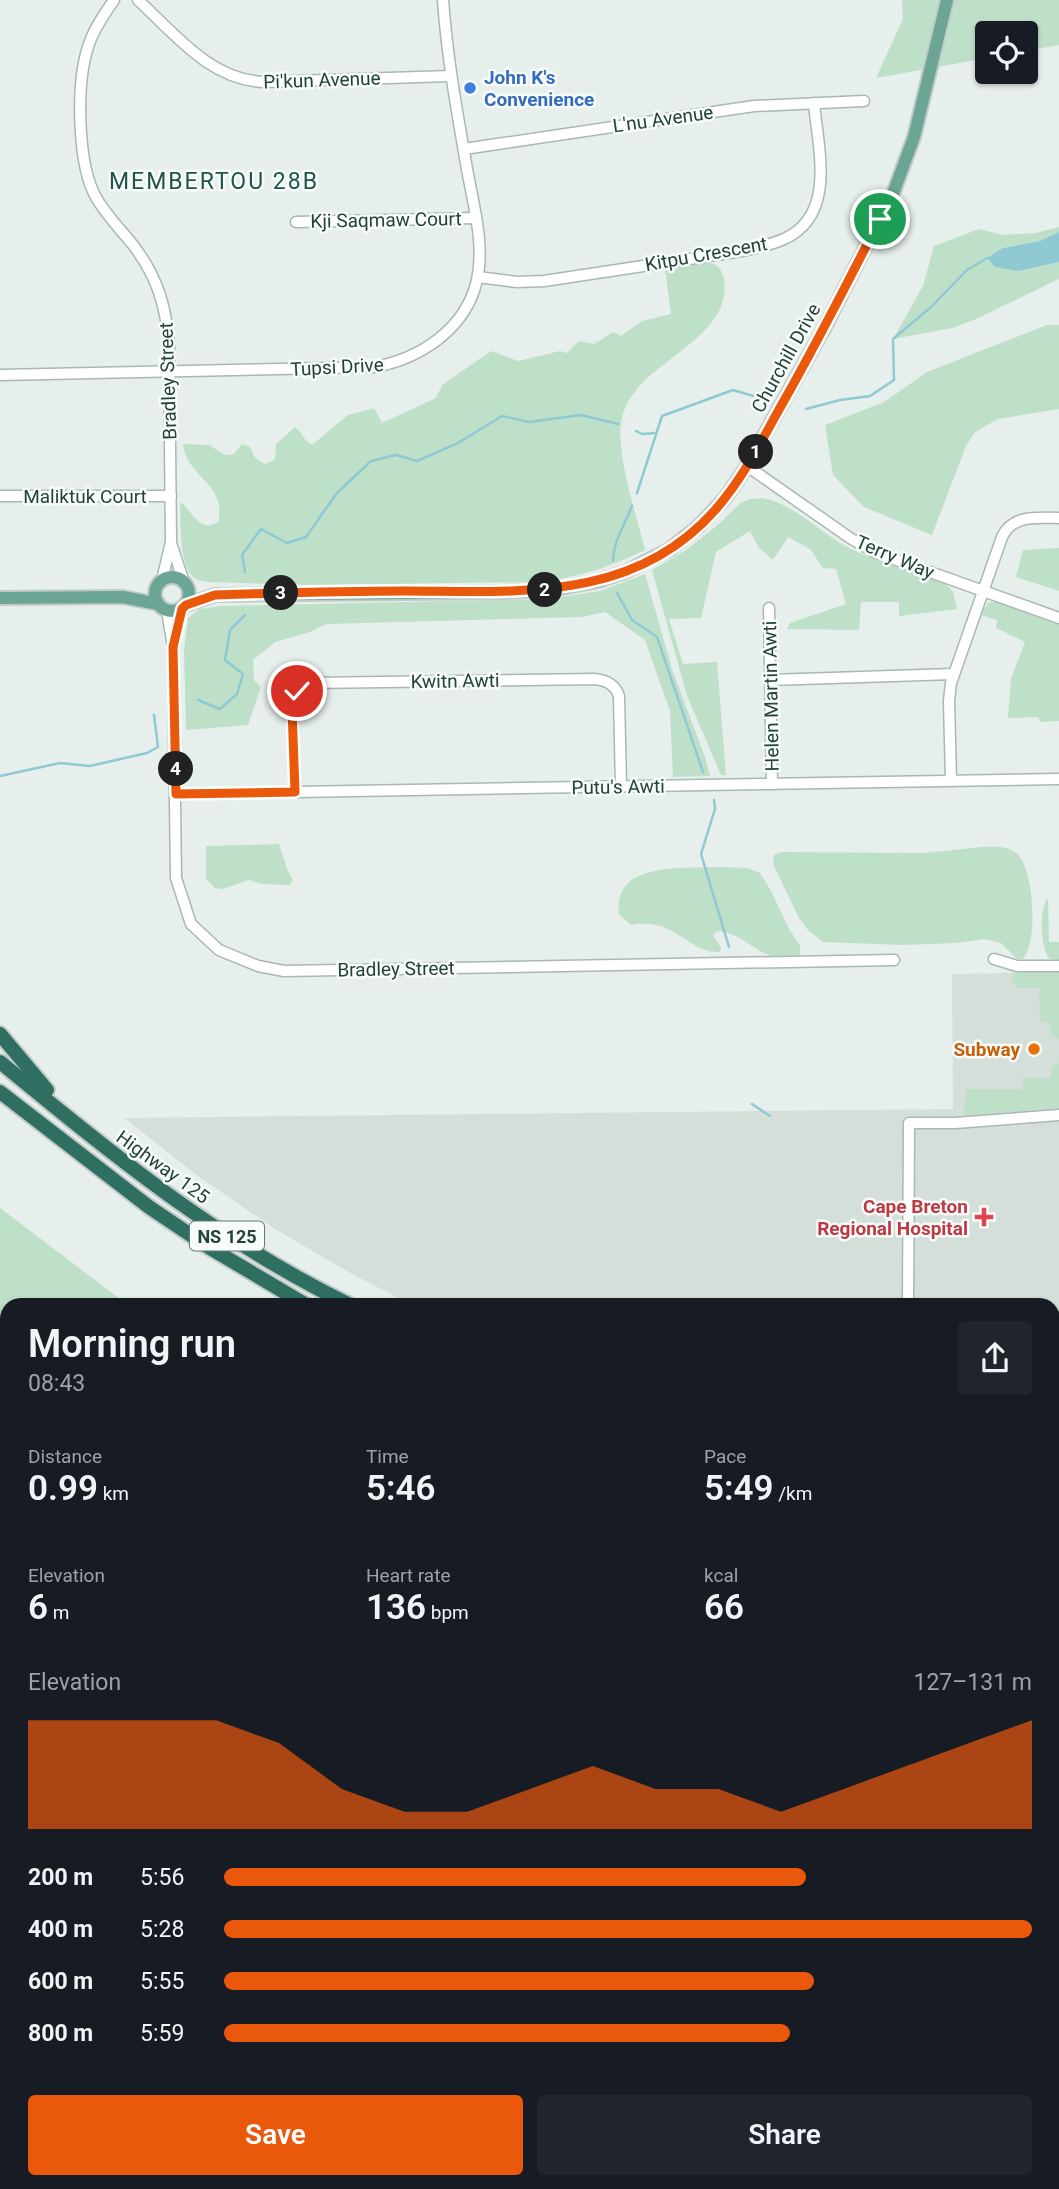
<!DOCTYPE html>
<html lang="en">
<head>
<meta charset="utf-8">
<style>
  body { margin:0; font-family:Roboto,sans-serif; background:#20242c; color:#f1f3f6; height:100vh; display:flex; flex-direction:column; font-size:26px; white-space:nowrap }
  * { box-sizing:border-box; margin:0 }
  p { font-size:23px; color:#9ea1a6 }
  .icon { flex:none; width:38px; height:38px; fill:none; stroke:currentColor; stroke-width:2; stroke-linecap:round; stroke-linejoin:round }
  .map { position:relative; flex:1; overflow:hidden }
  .details { position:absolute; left:0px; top:1298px; width:1060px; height:891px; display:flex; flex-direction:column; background:#171b24; border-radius:21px 21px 0 0; box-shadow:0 2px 5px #0004 }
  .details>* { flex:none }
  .fabs { position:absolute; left:975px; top:21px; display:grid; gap:14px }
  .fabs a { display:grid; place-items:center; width:63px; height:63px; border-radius:7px; background:#171b24; box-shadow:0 2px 5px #0004; font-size:35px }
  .pin { position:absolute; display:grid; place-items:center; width:60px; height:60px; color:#fff; margin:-30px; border:4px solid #fff; border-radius:50%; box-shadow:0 2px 7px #0007 }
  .km { position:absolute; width:35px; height:35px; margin:-18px; border-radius:50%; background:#222; color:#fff; font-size:19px; line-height:35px; text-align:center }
  .round { display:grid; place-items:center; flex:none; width:74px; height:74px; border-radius:7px; background:#20242c }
  .summary { display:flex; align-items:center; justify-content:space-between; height:119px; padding:0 28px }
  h1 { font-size:38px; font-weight:600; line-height:52px }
  .stats { display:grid; grid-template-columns:repeat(3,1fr); gap:10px; height:119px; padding:7px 28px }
  .stats div { display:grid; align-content:center }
  .stats b { font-size:35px; font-weight:600 }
  .stats small { font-size:19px; font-weight:400 }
  .stats p { font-size:19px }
  .chart { height:196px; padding:14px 28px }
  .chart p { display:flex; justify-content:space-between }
  .chart svg { width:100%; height:126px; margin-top:7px; fill:#ea580c; opacity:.7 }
  .button { display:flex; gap:14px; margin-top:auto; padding:14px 28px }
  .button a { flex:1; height:80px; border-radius:7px; background:#ea580c; color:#fff; font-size:28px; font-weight:600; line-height:80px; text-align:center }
  .button a+a { background:#20242c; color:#f1f3f6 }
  ul { padding:0 28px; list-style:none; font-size:23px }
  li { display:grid; grid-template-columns:112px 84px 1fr; align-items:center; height:52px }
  li i { height:18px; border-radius:9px; background:#ea580c }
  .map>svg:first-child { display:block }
  .built { fill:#d4dfda }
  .green { fill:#bfe0c8 }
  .water { fill:#8ec9d4 }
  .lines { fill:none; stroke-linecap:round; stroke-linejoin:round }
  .stream { stroke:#8ec9d4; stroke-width:2.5 }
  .minor-casing { stroke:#a8b8b2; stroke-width:13 }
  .major-casing { stroke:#c2cac8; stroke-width:16 }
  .highway-casing { stroke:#c2cac8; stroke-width:18 }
  .minor { stroke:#fff; stroke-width:10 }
  .major { stroke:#6aa596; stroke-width:12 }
  .highway { stroke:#2f6f62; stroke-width:14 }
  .route-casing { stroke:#fff; stroke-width:14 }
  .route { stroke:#ea580c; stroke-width:9 }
  .shop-dot { fill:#3f7fe0; stroke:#f7fbf9; stroke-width:2.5 }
  .food-dot { fill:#e8710a; stroke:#f7fbf9; stroke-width:2.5 }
  .health-dot { fill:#e0444e; stroke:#f7fbf9; stroke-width:2.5 }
  .labels { text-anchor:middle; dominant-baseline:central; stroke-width:5; stroke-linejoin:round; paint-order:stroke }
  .shield { fill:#f7fbf9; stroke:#637a73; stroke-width:2 }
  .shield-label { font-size:18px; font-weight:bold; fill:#24423a }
  .shop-label { font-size:19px; font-weight:bold; fill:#366cbe; stroke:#f7fbf9; text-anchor:start }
  .street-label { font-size:19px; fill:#24423a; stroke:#f7fbf9 }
  .food-label { font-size:19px; font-weight:bold; fill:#c56008; stroke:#f7fbf9; text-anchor:end }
  .health-label { font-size:19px; font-weight:bold; fill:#be3a42; stroke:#f7fbf9; text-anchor:end }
  .quarter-label { font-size:23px; letter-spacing:2px; fill:#1f5548; stroke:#f7fbf9 }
</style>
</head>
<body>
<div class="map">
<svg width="1059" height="2189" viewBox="0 0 1059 2189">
  <rect width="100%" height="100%" fill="#e6efeb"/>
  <polygon class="built" points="1059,972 1059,1446 1054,1446 1054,1306 412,1305 352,1274 275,1229 198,1176 124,1118 953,1109 952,974"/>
  <g class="green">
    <polygon points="902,0 1059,0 1059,45 1026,51 1026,33 987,33 987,58 876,78 903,19"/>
    <polygon points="1059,227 1059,232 1040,241 1003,248 1019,271 1059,262 1059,279 976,319 952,328 893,339 923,286 934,246 979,229 1003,235 1035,233"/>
    <path d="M 707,262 C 717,264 722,269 724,279 C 733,329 663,357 637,389 C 630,397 624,408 622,418 C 614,450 637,516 645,550 C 610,567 577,578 538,582 L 307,585 L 208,582 C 202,581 196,580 192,576 C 179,563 181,520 180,502 C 193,511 199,534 218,522 C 228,484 186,477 183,444 L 209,445 L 225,455 L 234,454 L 242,444 L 250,447 L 255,458 L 265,464 L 275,460 L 276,444 L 295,427 C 303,433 302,439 312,445 L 348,415 L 374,408 L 382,423 L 436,398 L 442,385 L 491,351 L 518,361 L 560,351 L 567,353 L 579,341 L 594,344 L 613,332 L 621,336 L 642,321 L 671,314 L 665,268 Z"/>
    <polygon points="1047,325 1059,325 1059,409 998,419 975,432 966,446 932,535 864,507 833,475 825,425 884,402 927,372"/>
    <path d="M 762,498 C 793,503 819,532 847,547 C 878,562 912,572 945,583 L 953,592 L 957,609 L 899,616 L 899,602 L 861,602 L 859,630 L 787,629 L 790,623 L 846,604 L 836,569 L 823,568 L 810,549 L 788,537 L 773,560 L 759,548 L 750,531 L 716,552 L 701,618 L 669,619 L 683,664 L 717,662 L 726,775 L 721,775 L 687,696 L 652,570 L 686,550 L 719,524 L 740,503 L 750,499 Z"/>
    <polygon points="1059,548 1059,591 1016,577 1023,550"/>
    <polygon points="645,574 673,672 705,757 710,776 673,777 670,711 645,640 605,612 582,617 326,624 310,632 275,642 253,660 254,680 261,687 248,725 186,730 184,650 188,618 200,609 221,606 546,599 600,591"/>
    <polygon points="995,601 1059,624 1059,721 1040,722 1038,717 1008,718 1011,679 1025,642 996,628 997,620 981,615 988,603"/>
    <polygon points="279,844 288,871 293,880 290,885 262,884 249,880 223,889 215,888 206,879 206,846"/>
    <path d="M 982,847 C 995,847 1010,845 1019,856 C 1034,873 1038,943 1023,959 L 1017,959 L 1001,943 L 985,939 L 956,943 L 903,945 L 823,942 L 808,930 L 799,918 L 773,864 L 774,855 L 781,852 L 925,853 Z"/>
    <path d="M 717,867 L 747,868 L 760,873 L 771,891 L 789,929 L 800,946 L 800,955 C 759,967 752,934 717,931 L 713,935 L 721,948 L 720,952 C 688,954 677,917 631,925 L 619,914 C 613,861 682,869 717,867 Z"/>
    <path d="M 1048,898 L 1049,942 L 1059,942 L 1059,960 L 1050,959 C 1040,950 1039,906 1048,898 Z"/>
    <polygon points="1059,971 1059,1039 1051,1035 1050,1022 1040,1022 1039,988 1017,988 1011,979 1014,974 1019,972"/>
    <polygon points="1059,1063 1059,1108 963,1116 966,1089 1023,1089 1022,1078 1051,1078 1051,1067"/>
    <polygon points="0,1208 128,1305 7,1306 7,2036 0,2040"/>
    <polygon points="1059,1685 1059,1810 1054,1796 1054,1693"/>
    <polygon points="0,2137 7,2146 7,2182 132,2182 137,2189 0,2189"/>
  </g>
  <g class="water">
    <polygon points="1059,232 1059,262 1019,271 995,267 987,258 1003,248 1040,241"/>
    <polygon points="1054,2139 1059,2144 1059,2189 151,2189 154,2182 1054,2182"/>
  </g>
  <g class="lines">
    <g class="stream">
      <polyline points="806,409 840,400 870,396 894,380 893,339 931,307 967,270 987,258"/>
      <polyline points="636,431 642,434 656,433"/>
      <polyline points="637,493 662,416 733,390 764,399"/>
      <path d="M 613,561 C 613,542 625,524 632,506"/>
      <polyline points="245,572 242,555 261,529 287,543 306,537 336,494 371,461 396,455 417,461 458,443 502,416 529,422 581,415 618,424"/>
      <polyline points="617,593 632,620 657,637 703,772"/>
      <polyline points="198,700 220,709 237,694 243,674 225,660 230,630 245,615"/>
      <polyline points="0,776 60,763 90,766 147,753 158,747 154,715"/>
      <polyline points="714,800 715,809 701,854 729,947"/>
      <polyline points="752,1104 770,1116"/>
      <polyline points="0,1435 5,1436 7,1464"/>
      <polyline points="1054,1817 1059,1811"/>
    </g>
    <defs>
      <g id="minor">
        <path d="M 114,0 C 104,14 93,30 88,47 C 76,84 77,166 97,199 C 107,216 121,230 133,245 C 157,276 166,306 169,344 L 171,542 L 162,580"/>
        <path d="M 138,0 C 175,34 210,80 264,82 L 450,76"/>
        <polyline points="464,149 754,106 864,101"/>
        <polyline points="296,222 475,218"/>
        <path d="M 478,277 L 517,282 L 544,281 L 742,251 C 756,248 771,245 784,239 C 837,215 818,149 814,103"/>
        <path d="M 0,375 L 374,367 C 420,359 466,329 477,280 C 485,244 473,204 467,169 C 457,112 447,57 443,0"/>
        <polyline points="747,466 850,538 874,552 1059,618"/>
        <polyline points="0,496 171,496"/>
        <polyline points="171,543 184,582"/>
        <polyline points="769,608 772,784"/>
        <polyline points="167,611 173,647 176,878 191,924 219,950 258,966 284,971 894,960"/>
        <polyline points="174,643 182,609"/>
        <polyline points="770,680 953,674"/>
        <path d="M 951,781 L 949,701 L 951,683 L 1002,537 C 1013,514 1037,518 1059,518"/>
        <path d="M 295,792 L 292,700 L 297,691 L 311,683 L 594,679 C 606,680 615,684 619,696 L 621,787"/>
        <polyline points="176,794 1059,779"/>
        <polyline points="994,959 1017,966 1059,966"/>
        <polyline points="908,1306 909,1123 955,1123 1059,1115"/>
        <polyline points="1054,1330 1059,1330"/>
      </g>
      <g id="major">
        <circle cx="172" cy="594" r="17"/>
        <polyline points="0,598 123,597 158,604"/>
        <polyline points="186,605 215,595 503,592 556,589 598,581 625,572 670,549 699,526 726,497 747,466 826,325 894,191 914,137 947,0"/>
      </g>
      <g id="highway">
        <polyline points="0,1034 47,1090"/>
        <path d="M 0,1062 C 114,1156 218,1241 352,1306"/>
        <polyline points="0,1092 149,1207 210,1248 308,1306"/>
        <polyline points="1054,1470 1059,1470"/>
        <polyline points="1054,1501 1059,1501"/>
      </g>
    </defs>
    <use href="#minor" class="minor-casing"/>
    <use href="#major" class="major-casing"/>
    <use href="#highway" class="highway-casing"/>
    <use href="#minor" class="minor"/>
    <use href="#major" class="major"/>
    <use href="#highway" class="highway"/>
  </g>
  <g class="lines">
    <defs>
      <path id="route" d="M 297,691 L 292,700 L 292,709 L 295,792 L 176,794 L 173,647 L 182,609 L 186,605 L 215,595 C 278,593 342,591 405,591 C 518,591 634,603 716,509 C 743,478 761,442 781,406 C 816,345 848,282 880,219"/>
    </defs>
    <use href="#route" class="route-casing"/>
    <use href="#route" class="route"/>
  </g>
  <circle class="shop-dot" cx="470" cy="88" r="7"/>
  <circle class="food-dot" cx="1034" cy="1049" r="7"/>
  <path class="health-dot" d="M980.5 1206.5h7v7h7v7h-7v7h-7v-7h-7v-7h7z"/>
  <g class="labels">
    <rect class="shield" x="190" y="1221.5" width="74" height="29" rx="5"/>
    <g class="shield-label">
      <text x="227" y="1236">NS 125</text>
    </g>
    <g class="shop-label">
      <text x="484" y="77">John K's<tspan x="484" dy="22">Convenience</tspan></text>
    </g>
    <g class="street-label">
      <text transform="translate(322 80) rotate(-2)">Pi'kun Avenue</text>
      <text transform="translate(663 119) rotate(-8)">L'nu Avenue</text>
      <text transform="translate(386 220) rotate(-1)">Kji Saqmaw Court</text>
      <text transform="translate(706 254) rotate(-10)">Kitpu Crescent</text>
      <text transform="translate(786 358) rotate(-61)">Churchill Drive</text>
      <text transform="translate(337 367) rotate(-3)">Tupsi Drive</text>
      <text transform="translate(168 381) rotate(-92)">Bradley Street</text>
      <text x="85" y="496">Maliktuk Court</text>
      <text transform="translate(895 557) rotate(23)">Terry Way</text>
      <text transform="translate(455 681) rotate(-1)">Kwitn Awti</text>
      <text transform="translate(771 696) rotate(-91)">Helen Martin Awti</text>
      <text transform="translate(618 787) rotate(-1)">Putu's Awti</text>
      <text transform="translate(396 969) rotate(-1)">Bradley Street</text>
      <text transform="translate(163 1167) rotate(36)">Highway 125</text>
    </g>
    <g class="food-label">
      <text x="1020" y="1049">Subway</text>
    </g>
    <g class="health-label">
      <text x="968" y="1206">Cape Breton<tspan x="968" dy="22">Regional Hospital</tspan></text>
    </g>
    <g class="quarter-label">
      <text x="214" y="181">MEMBERTOU 28B</text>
    </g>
  </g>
</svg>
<div class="fabs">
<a><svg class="icon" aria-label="locate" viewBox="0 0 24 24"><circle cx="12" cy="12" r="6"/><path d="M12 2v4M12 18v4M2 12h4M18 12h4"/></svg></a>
</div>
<div class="pin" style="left:880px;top:219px;background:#1e9e55"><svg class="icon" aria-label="arrive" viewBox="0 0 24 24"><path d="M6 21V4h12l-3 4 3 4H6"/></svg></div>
<div class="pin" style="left:297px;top:691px;background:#d93025"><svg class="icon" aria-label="check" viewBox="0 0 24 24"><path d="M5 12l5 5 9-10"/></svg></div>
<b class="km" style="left:756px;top:452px">1</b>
<b class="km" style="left:545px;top:590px">2</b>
<b class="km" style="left:281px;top:593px">3</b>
<b class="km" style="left:176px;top:769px">4</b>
<section class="details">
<div class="summary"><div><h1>Morning run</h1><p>08:43</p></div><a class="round"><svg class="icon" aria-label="share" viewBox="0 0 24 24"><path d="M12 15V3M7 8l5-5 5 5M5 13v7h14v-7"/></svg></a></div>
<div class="stats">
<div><p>Distance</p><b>0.99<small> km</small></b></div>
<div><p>Time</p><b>5:46</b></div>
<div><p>Pace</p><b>5:49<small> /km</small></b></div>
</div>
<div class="stats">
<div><p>Elevation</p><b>6<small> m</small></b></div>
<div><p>Heart rate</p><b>136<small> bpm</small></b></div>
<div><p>kcal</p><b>66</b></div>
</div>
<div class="chart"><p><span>Elevation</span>127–131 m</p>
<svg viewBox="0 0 160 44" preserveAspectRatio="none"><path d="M0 44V6L10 6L20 6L30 6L40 14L50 30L60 38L70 38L80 30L90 22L100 30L110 30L120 38L130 30L140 22L150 14L160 6V44z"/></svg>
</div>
<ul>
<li><b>200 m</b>5:56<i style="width:72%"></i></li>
<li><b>400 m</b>5:28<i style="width:100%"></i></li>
<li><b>600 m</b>5:55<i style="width:73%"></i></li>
<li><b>800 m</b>5:59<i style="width:70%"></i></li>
</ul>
<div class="button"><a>Save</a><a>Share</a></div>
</section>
</div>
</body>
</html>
